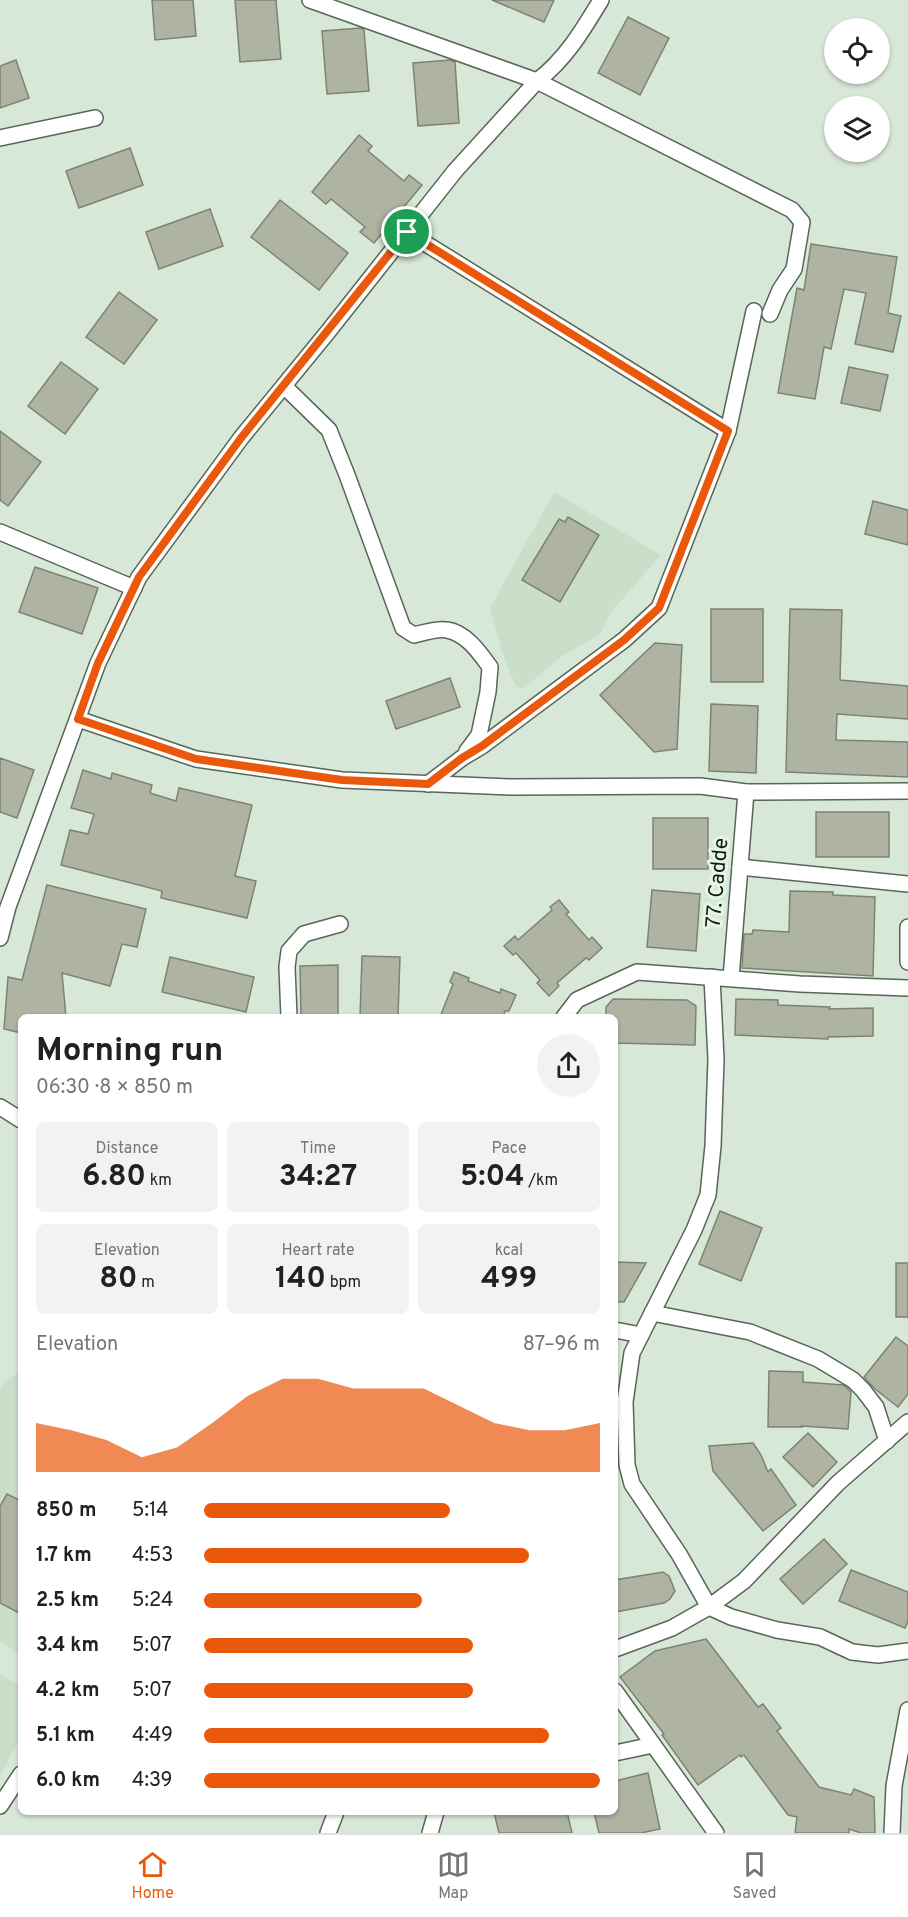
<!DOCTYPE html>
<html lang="en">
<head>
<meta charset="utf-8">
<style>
  body { margin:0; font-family:Overpass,sans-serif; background:#f2f2f2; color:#202124; height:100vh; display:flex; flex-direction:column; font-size:22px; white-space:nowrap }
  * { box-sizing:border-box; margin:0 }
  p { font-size:20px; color:#757577 }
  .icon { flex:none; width:33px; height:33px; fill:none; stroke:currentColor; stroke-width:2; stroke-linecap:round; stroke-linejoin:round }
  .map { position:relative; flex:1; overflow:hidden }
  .details { position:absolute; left:18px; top:1014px; width:600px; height:801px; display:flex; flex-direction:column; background:#fff; border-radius:9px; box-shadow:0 2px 4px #0004 }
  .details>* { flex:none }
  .controls { position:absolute; left:824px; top:18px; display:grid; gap:12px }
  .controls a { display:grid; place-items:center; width:66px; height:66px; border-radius:50%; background:#fff; box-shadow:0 2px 4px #0004; font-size:30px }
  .pin { position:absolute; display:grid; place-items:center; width:51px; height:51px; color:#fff; margin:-26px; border:3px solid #fff; border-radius:50%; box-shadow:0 2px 6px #0007 }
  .round { display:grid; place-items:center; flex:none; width:63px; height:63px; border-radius:32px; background:#f2f2f2 }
  .overview { display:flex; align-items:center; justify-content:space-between; height:102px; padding:0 18px }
  h1 { font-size:33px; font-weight:700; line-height:45px }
  .figures { display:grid; grid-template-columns:repeat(3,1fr); gap:9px; height:102px; padding:6px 18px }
  .figures div { display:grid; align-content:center; border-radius:9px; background:#f2f2f2; text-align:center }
  .figures b { font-size:30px; font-weight:700 }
  .figures small { font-size:16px; font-weight:400 }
  .figures p { font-size:16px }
  .chart { height:168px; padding:12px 18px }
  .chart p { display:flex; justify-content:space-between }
  .chart svg { width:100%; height:108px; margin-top:6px; fill:#ea580c; opacity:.7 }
  ul { padding:0 18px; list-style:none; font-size:20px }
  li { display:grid; grid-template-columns:96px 72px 1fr; align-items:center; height:45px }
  li i { height:15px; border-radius:8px; background:#ea580c }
  .dock { display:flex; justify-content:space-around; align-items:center; height:84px; border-top:2px solid #e0e0e0; background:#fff; font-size:16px; color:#757577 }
  .dock a { display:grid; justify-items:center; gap:3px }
  .dock .on { color:#ea580c }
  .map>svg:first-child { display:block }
  .built { fill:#c9dfc9 }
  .building { fill:#aeb4a1; stroke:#7d8371; stroke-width:1.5 }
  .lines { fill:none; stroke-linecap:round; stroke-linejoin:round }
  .minor-casing { stroke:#586658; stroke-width:18 }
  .minor { stroke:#fff; stroke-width:15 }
  .route-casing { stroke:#fff; stroke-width:12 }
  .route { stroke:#ea580c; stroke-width:8 }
  .labels { text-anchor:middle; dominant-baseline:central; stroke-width:6; stroke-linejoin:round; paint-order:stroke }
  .street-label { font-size:21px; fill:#131813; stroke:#e5f6e5 }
</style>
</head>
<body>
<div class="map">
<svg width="908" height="1833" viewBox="0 0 908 1833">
  <rect width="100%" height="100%" fill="#d8e8d8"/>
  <g class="built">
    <polygon points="554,492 661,555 613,610 599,635 561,657 523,689 515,685 502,652 490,608"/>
    <polygon points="21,1371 21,1656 0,1641 0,1389 5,1381"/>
    <polygon points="0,1674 21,1686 21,1737 0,1776"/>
  </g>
  <g class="building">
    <polygon points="152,0 193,0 196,36 155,40"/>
    <polygon points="235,0 276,0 281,59 240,62"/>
    <polygon points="492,0 554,0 544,22"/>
    <polygon points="628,17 669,38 640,95 598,73"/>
    <polygon points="361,28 364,30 369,91 327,94 322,31"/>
    <polygon points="16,60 29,98 0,108 0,66"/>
    <polygon points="450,60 455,62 459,123 418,126 413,63"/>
    <polygon points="359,135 372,146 368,151 404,181 409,175 422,185 374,243 360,232 365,227 331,199 326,204 312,192"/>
    <polygon points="130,148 143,185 79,208 66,171"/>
    <polygon points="280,200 348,253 319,290 251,237"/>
    <polygon points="210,209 223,246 159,269 146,232"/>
    <polygon points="811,244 897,257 888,313 901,316 893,352 855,344 866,293 844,289 831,349 824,347 815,399 778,393 797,288 804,290"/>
    <polygon points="119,292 157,320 124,364 86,337"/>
    <polygon points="61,362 98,389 65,434 28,406"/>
    <polygon points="849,367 888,375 880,411 841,403"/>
    <polygon points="0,431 41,462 8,506 0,500"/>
    <polygon points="873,501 908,510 908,545 865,534"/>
    <polygon points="568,517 599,535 560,602 522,580 559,519 565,522"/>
    <polygon points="35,567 98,588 82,634 19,612"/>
    <rect x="711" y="609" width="52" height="73"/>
    <polygon points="790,609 842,610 840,680 908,686 908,719 837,714 836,740 908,742 908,777 786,772"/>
    <polygon points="655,643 682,645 677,749 654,752 600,695"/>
    <polygon points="450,678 460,707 396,729 386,701"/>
    <polygon points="711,704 758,706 756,773 709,771"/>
    <polygon points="0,758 34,770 17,818 0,812"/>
    <polygon points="83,770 111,779 112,773 152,785 150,793 176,801 179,788 252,805 235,876 256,881 247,918 161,898 162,891 61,865 70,830 88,834 94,814 71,808"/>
    <rect x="816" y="812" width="73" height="45"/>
    <rect x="653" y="818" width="55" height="51"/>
    <polygon points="47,885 146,909 137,947 122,944 110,986 62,973 66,1017 21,1017 21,1033 4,1029 8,977 22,980"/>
    <polygon points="652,890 700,894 696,951 647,947"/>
    <polygon points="790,891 833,892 833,895 875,897 873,976 742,968 744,934 752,934 753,930 789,932"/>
    <polygon points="559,900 569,912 566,914 589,940 592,937 602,948 589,960 586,958 557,983 559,986 549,996 537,983 540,980 516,953 513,955 504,946 515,936 518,940 552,910 550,907"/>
    <polygon points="362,956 400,957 398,1017 360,1017"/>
    <polygon points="170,957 254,977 246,1012 162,992"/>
    <polygon points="338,965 338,1017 301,1017 300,966"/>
    <polygon points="454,972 469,978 468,981 500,993 501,989 516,995 509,1011 505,1011 503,1017 440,1017 453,984 450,982"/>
    <polygon points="613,999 687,1000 696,1006 695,1045 615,1043 615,1017 606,1017 606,1007"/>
    <polygon points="736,999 778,1000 778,1005 830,1007 829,1009 873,1008 873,1036 828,1037 828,1039 735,1035"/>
    <polygon points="720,1211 762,1228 741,1281 699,1264"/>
    <polygon points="615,1262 646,1263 624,1302 615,1302"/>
    <rect x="896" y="1263" width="12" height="54"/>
    <polygon points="896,1337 908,1346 908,1394 898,1407 875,1389 864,1377"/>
    <polygon points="769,1371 803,1372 803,1382 843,1385 847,1388 851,1392 848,1429 801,1426 803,1427 768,1427"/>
    <polygon points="808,1433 837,1462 813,1487 783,1457"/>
    <polygon points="753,1443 761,1455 768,1472 771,1469 796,1505 763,1531 713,1471 709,1446"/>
    <polygon points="7,1494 21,1501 21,1614 0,1603 0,1506"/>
    <polygon points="824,1539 847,1564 803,1604 780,1579"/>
    <polygon points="851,1570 908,1592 908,1621 905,1628 839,1601"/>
    <polygon points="663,1572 669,1576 675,1591 670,1599 664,1603 615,1612 615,1580"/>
    <polygon points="706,1639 758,1707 763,1704 781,1728 777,1731 819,1787 851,1795 854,1789 874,1797 875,1833 861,1833 849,1829 849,1833 795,1833 797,1817 788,1815 744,1755 741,1757 740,1755 698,1785 662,1735 664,1734 620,1677 655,1651"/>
    <polygon points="648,1773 660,1829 641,1833 599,1833 594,1812 615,1812 615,1781"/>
    <polygon points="494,1812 567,1812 572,1833 499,1833"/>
  </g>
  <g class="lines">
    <defs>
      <g id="minor">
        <polyline points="310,0 537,81 792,210 802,222 794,269 780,290 770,314"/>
        <polyline points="0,138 95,118"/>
        <polyline points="407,232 728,431"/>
        <path d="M 284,386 L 329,430 L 347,475 L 403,628 L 414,635 C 423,633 437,628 447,630 C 466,633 479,652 490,667 L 488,692 L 479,735 L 467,751"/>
        <polyline points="0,532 134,588"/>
        <polyline points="78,719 196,759 342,780 511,787 700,786 746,792 908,791"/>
        <polyline points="428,784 462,758 482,746 624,640 659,608 728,431 754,311"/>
        <polyline points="740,867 908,884"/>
        <polyline points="908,927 908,962"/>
        <path d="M 0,938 L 8,907 L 98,663 L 139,577 L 241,438 L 327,333 L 455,171 L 537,81 C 565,60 583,30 601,0"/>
        <polyline points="712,977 716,1059 713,1146 708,1195 694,1230 632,1353 625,1402 627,1465 632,1484 679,1554 709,1607 731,1617 777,1630 820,1637 852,1652 878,1655 908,1651"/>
        <polyline points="731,978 746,792"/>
        <polyline points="289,1017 287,967 289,951 304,934 340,924"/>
        <polyline points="564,1017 577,1000 637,972 800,984 908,988"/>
        <polyline points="0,1107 21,1120"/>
        <polyline points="652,1313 750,1332 818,1359 853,1380 863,1390 876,1407 887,1441"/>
        <polyline points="615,1330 641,1335"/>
        <polyline points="615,1649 672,1628 709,1607 744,1581 838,1483 908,1422"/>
        <polyline points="615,1691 716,1833"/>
        <polyline points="615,1753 653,1745"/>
        <polyline points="0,1806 21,1774"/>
        <polyline points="328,1833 336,1812"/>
        <polyline points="430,1833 436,1812"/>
        <polyline points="892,1833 894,1786 908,1710"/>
      </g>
    </defs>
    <use href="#minor" class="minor-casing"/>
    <use href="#minor" class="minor"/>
  </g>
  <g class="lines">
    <defs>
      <polygon id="route" points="407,232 728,431 659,608 624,640 482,746 462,758 428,784 342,780 196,759 78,719 98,663 139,577 241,438"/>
    </defs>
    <use href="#route" class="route-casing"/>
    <use href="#route" class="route"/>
  </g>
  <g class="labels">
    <g class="street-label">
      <text transform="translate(718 883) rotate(-85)">77. Cadde</text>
    </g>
  </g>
</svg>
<div class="controls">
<a><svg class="icon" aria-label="locate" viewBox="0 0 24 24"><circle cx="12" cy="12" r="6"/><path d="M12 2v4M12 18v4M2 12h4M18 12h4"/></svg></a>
<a><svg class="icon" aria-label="layers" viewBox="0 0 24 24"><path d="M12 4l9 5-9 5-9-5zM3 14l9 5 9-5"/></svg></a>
</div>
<div class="pin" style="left:407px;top:232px;background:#1e9e55"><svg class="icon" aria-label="arrive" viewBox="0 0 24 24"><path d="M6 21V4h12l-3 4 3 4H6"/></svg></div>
<section class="details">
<div class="overview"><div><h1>Morning run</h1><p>06:30 · 8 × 850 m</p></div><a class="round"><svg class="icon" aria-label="share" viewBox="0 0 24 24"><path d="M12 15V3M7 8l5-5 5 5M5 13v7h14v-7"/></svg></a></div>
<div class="figures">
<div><p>Distance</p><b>6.80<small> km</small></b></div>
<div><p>Time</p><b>34:27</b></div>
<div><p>Pace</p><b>5:04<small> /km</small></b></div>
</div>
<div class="figures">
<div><p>Elevation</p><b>80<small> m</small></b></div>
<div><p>Heart rate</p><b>140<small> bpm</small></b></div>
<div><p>kcal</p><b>499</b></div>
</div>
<div class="chart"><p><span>Elevation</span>87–96 m</p>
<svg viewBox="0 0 160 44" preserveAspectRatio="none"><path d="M0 44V24L10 27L20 31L30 38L40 34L50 24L60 13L70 6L80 6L90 10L100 10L110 10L120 17L130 24L140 27L150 27L160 24V44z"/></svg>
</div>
<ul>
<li><b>850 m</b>5:14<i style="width:62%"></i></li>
<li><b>1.7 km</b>4:53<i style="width:82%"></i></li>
<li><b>2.5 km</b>5:24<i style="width:55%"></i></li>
<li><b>3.4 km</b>5:07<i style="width:68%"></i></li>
<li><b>4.2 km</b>5:07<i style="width:68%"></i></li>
<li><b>5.1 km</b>4:49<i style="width:87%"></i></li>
<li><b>6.0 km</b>4:39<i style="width:100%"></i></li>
</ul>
</section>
</div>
<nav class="dock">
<a class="on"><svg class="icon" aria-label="home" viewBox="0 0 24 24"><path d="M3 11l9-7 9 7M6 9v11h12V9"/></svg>Home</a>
<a><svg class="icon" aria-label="map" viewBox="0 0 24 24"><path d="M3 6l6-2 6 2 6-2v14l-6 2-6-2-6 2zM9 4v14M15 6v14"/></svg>Map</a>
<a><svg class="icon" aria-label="saved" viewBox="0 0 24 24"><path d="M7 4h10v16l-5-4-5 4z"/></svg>Saved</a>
</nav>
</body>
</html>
